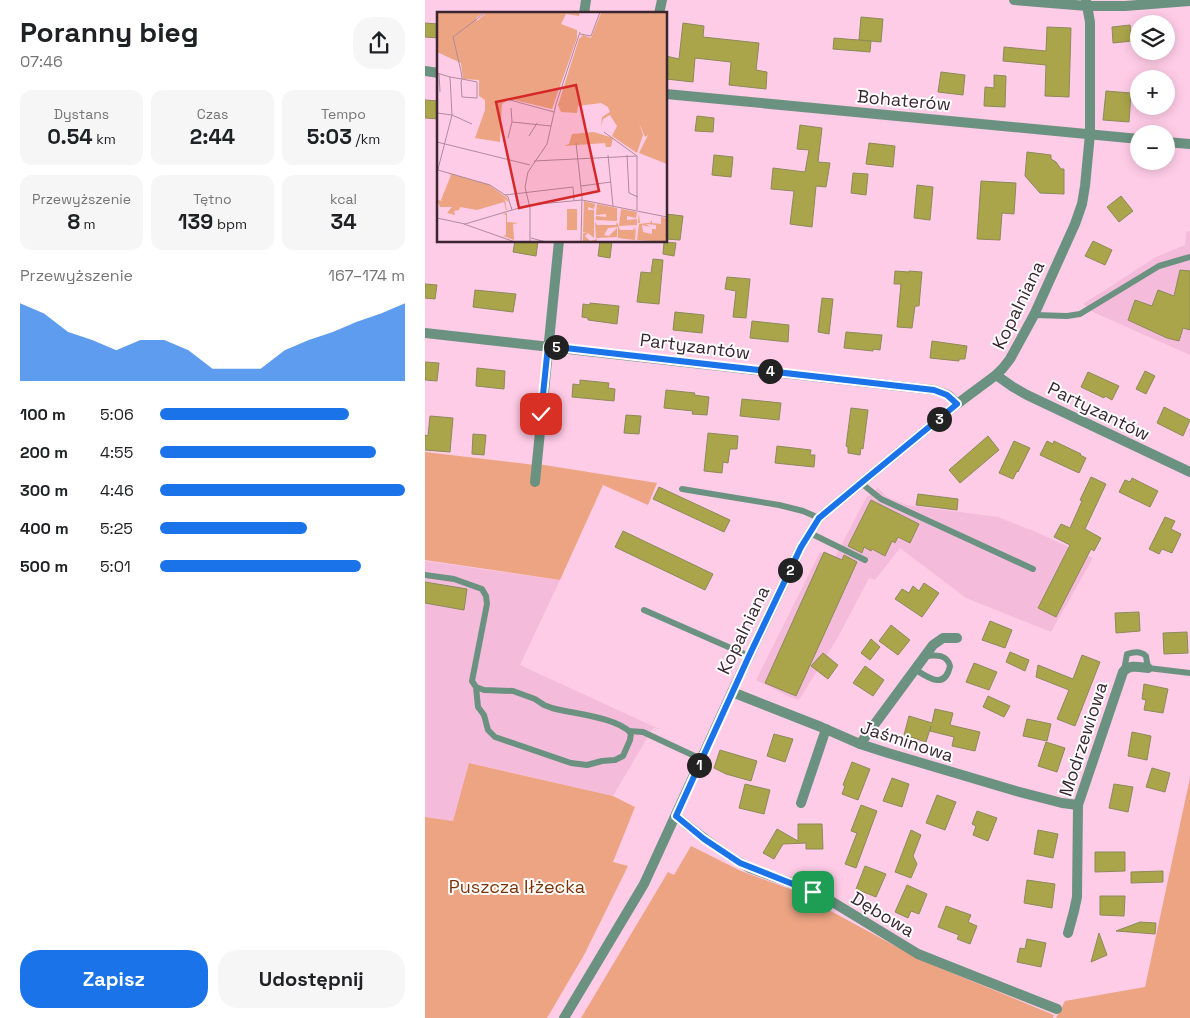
<!DOCTYPE html>
<html lang="pl">
<head>
<meta charset="utf-8">
<style>
  body { margin:0; font-family:"Space Grotesk",sans-serif; background:#f6f6f6; color:#202124; height:100vh; display:flex; flex-direction:column; font-size:19px; white-space:nowrap }
  * { box-sizing:border-box; margin:0 }
  p { font-size:16px; color:#757577 }
  .icon { flex:none; width:28px; height:28px; fill:none; stroke:currentColor; stroke-width:2; stroke-linecap:round; stroke-linejoin:round }
  .map { position:relative; flex:1; overflow:hidden }
  .details { display:flex; flex-direction:column; background:#fff; width:425px }
  .details>* { flex:none }
  .buttons { position:absolute; left:705px; top:15px; display:grid; gap:10px }
  .buttons a { display:grid; place-items:center; width:45px; height:45px; border-radius:50%; background:#fff; box-shadow:0 2px 12px #0003; font-size:25px }
  .pin { position:absolute; display:grid; place-items:center; width:42px; height:42px; color:#fff; margin:-21px; border-radius:10px; box-shadow:0 2px 8px #0006 }
  .km { position:absolute; width:25px; height:25px; margin:-12px; border-radius:50%; background:#222; color:#fff; font-size:14px; line-height:25px; text-align:center }
  .round { display:grid; place-items:center; flex:none; width:52px; height:52px; border-radius:20px; background:#f6f6f6 }
  .head { display:flex; align-items:center; justify-content:space-between; height:85px; padding:0 20px }
  h1 { font-size:28px; font-weight:700; line-height:38px }
  .figures { display:grid; grid-template-columns:repeat(3,1fr); gap:8px; height:85px; padding:5px 20px }
  .figures div { display:grid; align-content:center; border-radius:12px; background:#f6f6f6; text-align:center }
  .figures b { font-size:21px; font-weight:700 }
  .figures small { font-size:14px; font-weight:400 }
  .figures p { font-size:14px }
  .chart { height:140px; padding:10px 20px }
  .chart p { display:flex; justify-content:space-between }
  .chart svg { width:100%; height:90px; margin-top:5px; fill:#1a73e8; opacity:.7 }
  .action { display:flex; gap:10px; margin-top:auto; padding:10px 20px }
  .action a { flex:1; height:58px; border-radius:20px; background:#1a73e8; color:#fff; font-size:20px; font-weight:700; line-height:58px; text-align:center }
  .action a+a { background:#f6f6f6; color:#202124 }
  ul { padding:0 20px; list-style:none; font-size:16px }
  li { display:grid; grid-template-columns:80px 60px 1fr; align-items:center; height:38px }
  li i { height:12px; border-radius:6px; background:#1a73e8 }
  main { display:flex; flex:1; min-height:0 }
  .map>svg:first-child { display:block }
  .built { fill:#f4bcda }
  .green { fill:#eca483 }
  .building { fill:#aaa44b; stroke:#8c8a5a }
  .lines { fill:none; stroke-linecap:round; stroke-linejoin:round }
  .service { stroke:#6b9280; stroke-width:6 }
  .minor { stroke:#6b9280; stroke-width:10 }
  .tertiary { stroke:#6b9280; stroke-width:10 }
  .route-casing { stroke:#fff; stroke-width:10 }
  .route { stroke:#1a73e8; stroke-width:6 }
  .labels { text-anchor:middle; dominant-baseline:central; stroke-width:4; stroke-linejoin:round; paint-order:stroke }
  .street-label { font-size:18px; fill:#392630; stroke:#fefefe }
  .park-label { font-size:18px; fill:#7b3205; stroke:#fefefe }
  .inset-road { fill:none; stroke:#b08a9e; stroke-width:1 }
  .view { fill:#d62828; fill-opacity:0.15; stroke:#d62828; stroke-width:2.5 }
  .inset-edge { fill:none; stroke:#392630; stroke-width:2.5 }
</style>
</head>
<body>
<main>
<section class="details">
<div class="head"><div><h1>Poranny bieg</h1><p>07:46</p></div><a class="round"><svg class="icon" aria-label="share" viewBox="0 0 24 24"><path d="M12 15V3M7 8l5-5 5 5M5 13v7h14v-7"/></svg></a></div>
<div class="figures">
<div><p>Dystans</p><b>0.54<small> km</small></b></div>
<div><p>Czas</p><b>2:44</b></div>
<div><p>Tempo</p><b>5:03<small> /km</small></b></div>
</div>
<div class="figures">
<div><p>Przewyższenie</p><b>8<small> m</small></b></div>
<div><p>Tętno</p><b>139<small> bpm</small></b></div>
<div><p>kcal</p><b>34</b></div>
</div>
<div class="chart"><p><span>Przewyższenie</span>167–174 m</p>
<svg viewBox="0 0 160 44" preserveAspectRatio="none"><path d="M0 44V6L10 11L20 20L30 24L40 29L50 24L60 24L70 29L80 38L90 38L100 38L110 29L120 24L130 20L140 15L150 11L160 6V44z"/></svg>
</div>
<ul>
<li><b>100 m</b>5:06<i style="width:77%"></i></li>
<li><b>200 m</b>4:55<i style="width:88%"></i></li>
<li><b>300 m</b>4:46<i style="width:100%"></i></li>
<li><b>400 m</b>5:25<i style="width:60%"></i></li>
<li><b>500 m</b>5:01<i style="width:82%"></i></li>
</ul>
<div class="action"><a>Zapisz</a><a>Udostępnij</a></div>
</section>
<div class="map">
<svg width="765" height="1018" viewBox="0 0 765 1018">
  <rect width="100%" height="100%" fill="#ffcce7"/>
  <g class="built">
    <polygon points="765,231 765,355 670,313 658,304 731,257 760,245 761,232"/>
    <polygon points="453,488 462,497 482,505 573,517 611,532 668,558 626,632 541,598 475,548 450,580 444,578 413,637 374,700 367,698 331,680 395,552 409,559 441,498"/>
    <polygon points="0,561 135,580 95,665 234,729 228,728 188,796 45,763 28,821 0,817"/>
  </g>
  <g class="green">
    <polygon points="0,452 110,465 113,464 232,483 223,505 178,485 135,580 0,560"/>
    <polygon points="44,763 188,796 210,807 188,862 203,866 159,955 122,1018 0,1018 0,817 28,821"/>
    <polygon points="765,778 765,1018 631,1018 640,1001 720,987"/>
    <polygon points="266,846 316,871 365,889 496,960 629,1015 628,1018 156,1018 243,872 249,875"/>
  </g>
  <g class="building">
    <polygon points="436,17 458,19 456,42 434,40"/>
    <polygon points="0,23 14,24 14,38 0,37"/>
    <polygon points="258,23 279,26 278,37 334,43 331,70 342,72 341,89 304,85 306,62 270,58 268,82 241,79 241,56 254,59"/>
    <polygon points="705,25 707,41 688,43 687,27"/>
    <polygon points="622,27 646,28 644,97 620,96 621,65 578,61 579,47 621,51"/>
    <polygon points="409,38 446,41 445,52 408,49"/>
    <polygon points="516,72 540,75 538,95 513,92"/>
    <polygon points="569,75 581,76 580,107 559,106 560,87 569,88"/>
    <polygon points="681,91 706,93 704,122 678,120"/>
    <polygon points="0,100 14,101 14,119 0,118"/>
    <polygon points="272,116 289,118 288,132 270,131"/>
    <polygon points="375,125 397,128 393,162 405,163 401,187 391,186 387,227 365,224 369,191 346,189 348,168 380,172 384,150 372,149"/>
    <polygon points="444,143 470,146 468,167 441,164"/>
    <polygon points="602,152 626,155 626,159 631,162 636,169 639,169 639,194 615,193 600,176"/>
    <polygon points="289,155 308,157 306,177 287,175"/>
    <polygon points="428,173 443,174 441,195 426,193"/>
    <polygon points="556,181 591,183 589,214 577,213 575,240 552,239"/>
    <polygon points="492,185 508,187 505,220 489,218"/>
    <polygon points="696,196 708,211 694,222 682,207"/>
    <polygon points="241,214 258,216 255,240 241,239"/>
    <polygon points="90,241 113,241 111,256 88,252"/>
    <polygon points="175,241 187,241 185,258 173,256"/>
    <polygon points="668,241 687,250 680,265 660,256"/>
    <polygon points="239,242 251,243 249,256 238,254"/>
    <polygon points="228,259 238,260 234,304 212,302 216,272 226,273"/>
    <polygon points="755,270 765,271 765,330 758,328 754,341 742,338 703,320 710,300 727,306 733,290 749,296"/>
    <polygon points="470,271 484,272 484,271 497,272 494,306 490,306 487,328 472,327 476,284 469,284"/>
    <polygon points="302,277 325,279 321,318 308,317 311,291 300,289"/>
    <polygon points="0,284 12,285 10,299 0,298"/>
    <polygon points="50,290 91,294 88,312 48,307"/>
    <polygon points="397,298 408,299 404,334 393,332"/>
    <polygon points="165,303 194,306 192,324 163,320 163,318 157,317 158,304 165,305"/>
    <polygon points="250,312 279,315 277,333 248,330"/>
    <polygon points="327,321 364,325 363,342 325,338"/>
    <polygon points="421,332 457,335 455,350 448,349 448,351 419,348"/>
    <polygon points="507,341 542,346 540,359 534,359 534,361 505,358"/>
    <polygon points="0,362 14,363 12,381 0,380"/>
    <polygon points="52,368 80,371 79,389 51,386"/>
    <polygon points="720,371 730,376 721,394 711,389"/>
    <polygon points="663,372 694,386 687,400 680,396 679,398 656,387"/>
    <polygon points="155,380 184,383 183,388 190,389 189,401 147,397 148,384 155,385"/>
    <polygon points="241,390 270,393 269,395 284,397 282,415 267,414 268,411 239,408"/>
    <polygon points="317,399 356,403 354,420 315,416"/>
    <polygon points="739,407 765,420 758,436 732,423"/>
    <polygon points="426,408 443,410 438,449 436,448 435,455 423,453 423,447 421,446"/>
    <polygon points="201,415 216,416 214,434 199,433"/>
    <polygon points="5,416 28,418 25,452 0,450 0,435 3,436"/>
    <polygon points="283,433 313,436 312,449 305,449 303,463 298,462 297,473 279,471"/>
    <polygon points="48,434 61,435 59,455 47,454"/>
    <polygon points="563,436 574,450 535,483 524,470"/>
    <polygon points="589,441 605,448 593,472 592,471 588,479 574,473"/>
    <polygon points="622,441 628,444 629,441 656,454 655,455 661,458 654,473 615,455"/>
    <polygon points="352,446 386,450 385,455 390,455 389,467 350,463"/>
    <polygon points="666,477 681,484 660,529 676,538 669,551 666,549 631,617 613,608 645,545 629,537 636,524 645,528 657,501 655,500"/>
    <polygon points="707,478 733,491 725,507 694,492 700,480 705,482"/>
    <polygon points="234,487 305,520 299,532 228,499"/>
    <polygon points="493,494 533,499 532,510 491,505"/>
    <polygon points="446,500 494,524 485,543 473,537 470,543 467,541 460,556 447,549 446,551 439,547 437,553 423,546"/>
    <polygon points="740,517 750,521 746,529 756,534 747,553 737,549 734,554 724,549"/>
    <polygon points="198,531 288,574 280,590 190,547"/>
    <polygon points="399,552 417,560 419,555 432,562 371,696 340,683"/>
    <polygon points="0,582 42,589 39,610 0,603"/>
    <polygon points="499,583 514,593 497,617 470,599 477,589 484,593 488,586 494,591"/>
    <polygon points="714,612 715,631 691,633 690,613"/>
    <polygon points="565,621 587,630 580,648 557,640"/>
    <polygon points="466,625 485,640 473,655 454,641"/>
    <polygon points="762,632 763,653 739,654 738,633"/>
    <polygon points="446,639 455,647 445,660 436,653"/>
    <polygon points="585,652 604,660 600,671 581,662"/>
    <polygon points="398,653 413,665 403,679 386,666"/>
    <polygon points="657,655 675,662 650,726 632,719 644,690 611,677 613,665 648,679"/>
    <polygon points="549,663 572,672 564,690 541,682"/>
    <polygon points="440,666 459,680 448,696 428,683"/>
    <polygon points="719,684 743,689 738,713 719,710 721,700 717,699"/>
    <polygon points="563,696 585,706 579,717 558,707"/>
    <polygon points="510,709 528,713 525,725 555,732 550,751 527,746 529,737 505,731 506,726 501,742 479,735 484,716 507,723"/>
    <polygon points="602,719 626,724 622,741 598,736"/>
    <polygon points="707,732 726,736 722,760 703,756"/>
    <polygon points="349,734 368,739 360,762 342,756"/>
    <polygon points="621,742 640,748 632,772 613,766"/>
    <polygon points="295,750 332,761 326,781 301,774 289,768"/>
    <polygon points="427,762 445,769 433,800 417,794 420,786 418,785"/>
    <polygon points="727,768 745,773 740,792 721,787"/>
    <polygon points="467,778 484,784 477,807 458,801"/>
    <polygon points="320,784 345,790 339,814 314,808"/>
    <polygon points="689,784 708,787 703,812 684,808"/>
    <polygon points="512,795 531,802 520,830 501,823"/>
    <polygon points="436,805 452,811 431,868 420,864 432,833 426,831"/>
    <polygon points="552,811 572,818 563,841 548,835 551,826 547,824"/>
    <polygon points="373,824 397,824 398,849 381,849 381,843 358,844 349,859 338,853 352,829 373,841"/>
    <polygon points="486,830 496,835 488,856 492,864 486,878 470,872"/>
    <polygon points="613,830 633,834 628,858 609,854"/>
    <polygon points="670,852 700,852 700,871 670,872"/>
    <polygon points="440,866 461,874 451,897 431,889"/>
    <polygon points="738,871 738,882 706,883 706,872"/>
    <polygon points="602,880 630,884 627,908 599,903"/>
    <polygon points="482,885 502,894 494,914 486,911 483,918 470,912"/>
    <polygon points="675,896 700,896 699,916 675,915"/>
    <polygon points="521,906 546,915 543,922 552,926 545,944 532,939 534,935 513,927"/>
    <polygon points="715,922 731,923 730,934 691,931"/>
    <polygon points="674,933 682,955 666,962"/>
    <polygon points="602,939 621,943 616,967 592,962 595,948 600,949"/>
  </g>
  <g class="lines">
    <g class="service">
      <polyline points="609,315 642,316 655,314 734,266 765,257"/>
      <polyline points="436,483 456,499 608,569"/>
      <polyline points="257,489 354,505 378,511 394,518"/>
      <polyline points="385,533 440,560"/>
      <path d="M 0,575 L 29,579 L 57,589 L 61,596 L 62,604 L 47,681 L 51,687 L 53,707 L 59,715 L 63,730 L 70,737 L 146,763 L 162,765 L 177,761 L 190,760 L 198,756 L 205,740 L 206,733 C 191,717 149,714 127,708 L 119,705 L 110,699 L 88,691 L 59,690 L 51,687"/>
      <polyline points="219,610 324,656"/>
      <path d="M 491,670 C 505,679 520,689 525,666 C 522,654 511,655 501,656"/>
      <path d="M 699,670 L 702,654 C 708,652 716,651 721,656 L 723,668 L 765,673"/>
      <polyline points="204,731 218,732 276,759"/>
    </g>
    <g class="minor">
      <polyline points="159,14 161,0"/>
      <polyline points="234,14 237,0"/>
      <polyline points="0,71 14,73"/>
      <polyline points="241,94 714,139"/>
      <polyline points="741,142 765,144"/>
      <polyline points="0,333 509,390 523,395 532,404"/>
      <polyline points="110,482 134,241"/>
      <polyline points="307,692 396,727 435,744 463,753 591,791 637,803 653,805"/>
      <polyline points="435,744 508,645 518,638 532,638"/>
      <polyline points="376,803 401,729"/>
      <path d="M 251,816 C 274,835 298,854 325,868 L 374,886 L 401,898 L 493,954 L 632,1009"/>
      <path d="M 643,933 L 649,911 L 652,897 L 653,805 L 698,672 C 704,664 714,667 723,668"/>
      <polyline points="139,1018 219,884 307,692 376,547 394,518 436,483 532,404 571,375"/>
    </g>
    <g class="tertiary">
      <polyline points="589,0 662,6 700,6 765,1"/>
      <polyline points="661,0 665,22 665,134 660,186 657,204 650,224 609,315 585,359 578,368 571,375 588,387 602,395 765,472"/>
    </g>
  </g>
  <g class="lines">
    <defs>
      <polyline id="route" points="116,414 123,346 509,390 522,395 532,404 436,483 394,518 376,547 324,656 251,816 279,839 315,863 388,892"/>
    </defs>
    <use href="#route" class="route-casing"/>
    <use href="#route" class="route"/>
  </g>
  <g class="labels">
    <g class="street-label">
      <text transform="translate(479 100) rotate(5)">Bohaterów</text>
      <text transform="translate(593 305) rotate(-64)">Kopalniana</text>
      <text transform="translate(270 346) rotate(7)">Partyzantów</text>
      <text transform="translate(674 411) rotate(26)">Partyzantów</text>
      <text transform="translate(318 630) rotate(-64)">Kopalniana</text>
      <text transform="translate(658 739) rotate(-72)">Modrzewiowa</text>
      <text transform="translate(482 741) rotate(18)">Jaśminowa</text>
      <text transform="translate(458 914) rotate(31)">Dębowa</text>
    </g>
    <g class="park-label">
      <text x="92" y="886">Puszcza Iłżecka</text>
    </g>
  </g>
  <g transform="translate(12 12)">
    <rect width="230" height="230" fill="#ffcce7"/>
    <path d="M 0,0 L 48,0 L 39,6 L 40,9 L 50,0 L 143,0 L 142,4 L 129,2 L 124,12 L 140,18 L 140,26 L 115,97 L 73,87 L 65,92 L 63,130 L 38,126 L 48,98 L 48,88 L 42,84 L 42,68 L 26,67 L 24,51 L 0,40 ZM 230,0 L 230,152 L 202,141 L 211,123 L 208,125 L 202,111 L 206,123 L 200,141 L 175,124 L 180,114 L 173,103 L 166,107 L 164,115 L 165,105 L 173,100 L 171,95 L 164,91 L 141,94 L 140,101 L 124,100 L 121,93 L 142,27 L 146,23 L 154,26 L 164,1 ZM 157,120 L 176,126 L 174,135 L 169,135 L 168,131 L 127,134 L 132,132 L 135,122 ZM 11,161 L 51,172 L 70,186 L 72,190 L 57,181 L 68,188 L 70,198 L 73,197 L 69,198 L 67,190 L 40,198 L 23,195 L 22,198 L 17,199 L 18,203 L 10,201 L 15,195 L 3,195 L 0,188 L 7,189 L 4,188 L 14,163 ZM 147,189 L 158,192 L 157,197 L 151,195 L 151,198 L 157,198 L 157,226 L 151,221 L 148,224 L 153,229 L 160,227 L 160,230 L 146,230 L 146,221 L 150,221 L 146,220 ZM 160,192 L 180,196 L 180,209 L 159,208 L 159,204 L 169,205 L 169,202 L 159,203 ZM 130,197 L 140,197 L 140,218 L 130,218 ZM 184,197 L 200,200 L 199,206 L 190,204 L 190,208 L 200,207 L 200,213 L 182,214 ZM 70,201 L 70,210 L 82,211 L 76,212 L 77,228 L 66,224 L 69,223 L 69,203 L 65,202 ZM 202,201 L 203,211 L 213,211 L 215,208 L 215,211 L 224,212 L 224,205 L 230,206 L 230,230 L 200,228 L 202,212 L 209,212 L 213,215 L 205,213 L 206,220 L 215,222 L 215,217 L 219,217 L 219,213 L 201,211 ZM 158,210 L 160,213 L 179,213 L 180,210 L 183,218 L 196,218 L 197,215 L 198,219 L 199,214 L 198,228 L 181,226 L 181,215 L 171,216 L 167,223 L 172,224 L 180,216 L 180,225 L 159,226 Z" fill="#eca483"/>
    <path class="inset-road" d="M 143,22 L 154,24 L 163,0M 0,61 L 13,65 L 25,67 L 40,70 L 40,86 L 25,85 L 24,70 L 25,67 L 25,66 L 24,59 L 16,25 L 49,0M 2,62 L 3,80M 73,88 L 117,100M 0,101 L 15,103 L 35,112M 75,110 L 114,114M 167,120 L 200,144 L 200,198M 92,124 L 100,111M 71,126 L 75,110 L 74,96M 0,130 L 93,153M 139,131 L 145,185 L 144,230M 171,143 L 176,194M 190,143 L 192,181 L 201,185M 97,149 L 200,144M 1,158 L 53,173 L 71,185 L 75,198M 0,161 L 15,103 L 13,65M 144,174 L 174,170M 68,183 L 136,175 L 137,188M 0,206 L 28,212 L 92,193 L 145,188 L 230,205M 27,212 L 78,230M 94,226 L 109,230M 93,230 L 93,196 L 88,175 L 91,160 L 110,132 L 119,92 L 143,20"/>
    <path class="view" d="M 139,73 L 162,179 L 82,196 L 59,90 Z"/>
    <rect width="230" height="230" class="inset-edge"/>
  </g>
</svg>
<div class="buttons">
<a><svg class="icon" aria-label="layers" viewBox="0 0 24 24"><path d="M12 4l9 5-9 5-9-5zM3 14l9 5 9-5"/></svg></a>
<a>+</a>
<a>−</a>
</div>
<div class="pin" style="left:388px;top:892px;background:#1e9e55"><svg class="icon" aria-label="arrive" viewBox="0 0 24 24"><path d="M6 21V4h12l-3 4 3 4H6"/></svg></div>
<div class="pin" style="left:116px;top:414px;background:#d93025"><svg class="icon" aria-label="check" viewBox="0 0 24 24"><path d="M5 12l5 5 9-10"/></svg></div>
<b class="km" style="left:274px;top:765px">1</b>
<b class="km" style="left:365px;top:570px">2</b>
<b class="km" style="left:514px;top:419px">3</b>
<b class="km" style="left:345px;top:371px">4</b>
<b class="km" style="left:131px;top:347px">5</b>
</div>
</main>
</body>
</html>
